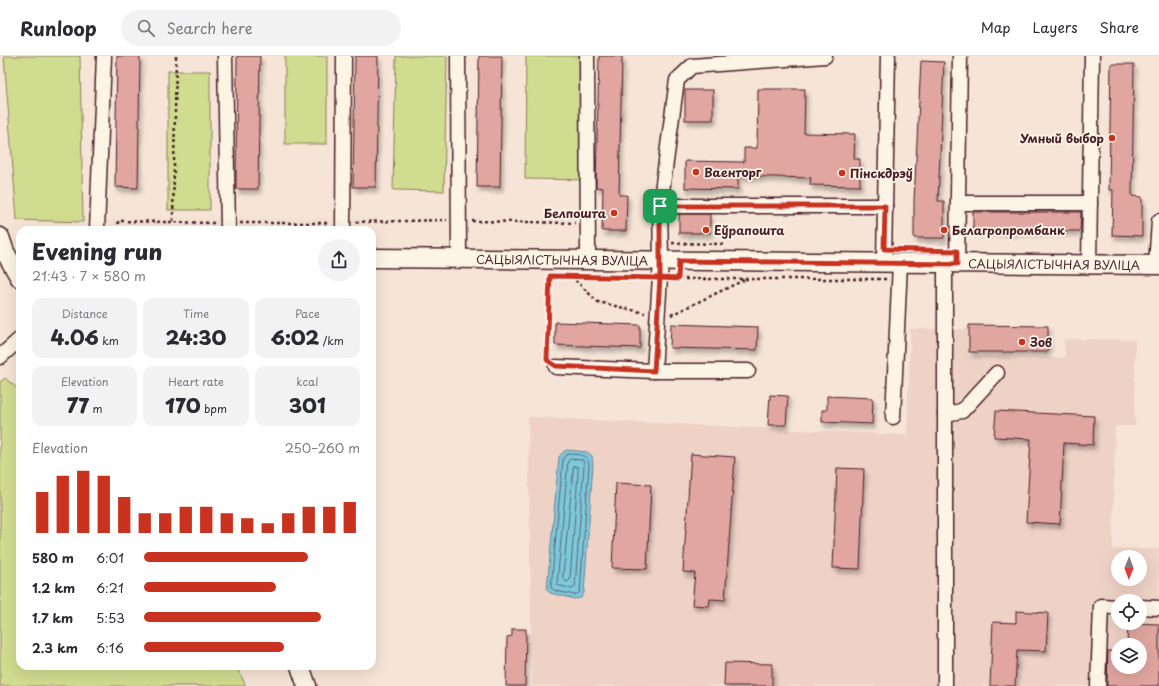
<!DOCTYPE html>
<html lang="en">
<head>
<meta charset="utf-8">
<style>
  body { margin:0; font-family:"Playpen Sans",sans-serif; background:#f2f2f3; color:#2b2b33; height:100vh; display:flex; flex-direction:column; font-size:15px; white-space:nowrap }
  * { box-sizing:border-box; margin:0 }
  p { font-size:13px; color:#7c7c81 }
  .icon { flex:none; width:22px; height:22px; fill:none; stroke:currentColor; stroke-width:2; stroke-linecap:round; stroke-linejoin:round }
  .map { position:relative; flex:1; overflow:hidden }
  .details { position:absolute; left:16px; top:170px; width:360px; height:444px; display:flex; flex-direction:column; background:#fff; border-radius:12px; box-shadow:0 4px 16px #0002 }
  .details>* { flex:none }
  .needle { width:26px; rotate:181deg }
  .controls { position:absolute; left:1111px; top:494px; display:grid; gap:8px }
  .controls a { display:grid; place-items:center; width:36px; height:36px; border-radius:50%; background:#fff; box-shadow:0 4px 16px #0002; font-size:20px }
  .pin { position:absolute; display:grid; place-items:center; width:34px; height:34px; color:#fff; margin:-17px; border-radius:8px; box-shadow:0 2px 6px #0006 }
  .round { display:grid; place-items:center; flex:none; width:42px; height:42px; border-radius:21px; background:#f2f2f3 }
  .summary { display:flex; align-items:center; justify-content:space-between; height:68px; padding:0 16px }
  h1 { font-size:22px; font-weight:800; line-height:30px }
  .stats { display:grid; grid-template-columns:repeat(3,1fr); gap:6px; height:68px; padding:4px 16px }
  .stats div { display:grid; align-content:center; border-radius:10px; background:#f2f2f3; text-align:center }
  .stats b { font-size:20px; font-weight:800 }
  .stats small { font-size:11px; font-weight:400 }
  .stats p { font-size:11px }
  .chart { height:112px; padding:8px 16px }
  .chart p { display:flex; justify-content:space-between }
  .chart svg { width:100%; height:72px; margin-top:4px; stroke:#c8321e; stroke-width:6 }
  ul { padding:0 16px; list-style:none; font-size:13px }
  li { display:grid; grid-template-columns:64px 48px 1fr; align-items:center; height:30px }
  li i { height:10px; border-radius:5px; background:#c8321e }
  header { display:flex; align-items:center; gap:24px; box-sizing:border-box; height:56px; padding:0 20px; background:#fff; border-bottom:1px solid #e1e1e2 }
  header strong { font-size:19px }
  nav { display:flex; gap:22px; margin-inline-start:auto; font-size:14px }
  .search { width:280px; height:36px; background:#f2f2f3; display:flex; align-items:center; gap:10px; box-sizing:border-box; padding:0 14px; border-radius:22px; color:#7c7c81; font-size:15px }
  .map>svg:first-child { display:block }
  .built { fill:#efd2c6; fill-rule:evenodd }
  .green { fill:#d0dc8f; stroke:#8d7e5d }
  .water { fill:#7dc9dc; stroke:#698595 }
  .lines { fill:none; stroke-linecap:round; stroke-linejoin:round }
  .shore { stroke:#5e6372; stroke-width:1 }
  .building { fill:#e0a69f; stroke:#4a1f2b; filter:url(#shadow) }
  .minor-casing { stroke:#4a1f2b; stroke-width:17 }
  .major-casing { stroke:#4a1f2b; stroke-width:21 }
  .path { stroke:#4a1f2b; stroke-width:2.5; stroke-dasharray:3 3; stroke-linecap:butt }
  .minor { stroke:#fcf5e5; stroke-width:14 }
  .major { stroke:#fcf5e5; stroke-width:18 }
  .route-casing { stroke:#fff; stroke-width:8 }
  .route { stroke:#c8321e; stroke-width:5 }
  .poi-dot { fill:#c8321e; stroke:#fcf5e5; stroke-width:1.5 }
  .labels { text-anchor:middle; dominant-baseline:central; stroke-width:3.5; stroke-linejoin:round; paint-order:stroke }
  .poi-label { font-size:12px; font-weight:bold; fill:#4a1f2b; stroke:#fcf5e5; text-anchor:start }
  .street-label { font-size:12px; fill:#4a1f2b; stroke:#fcf5e5 }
</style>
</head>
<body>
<header>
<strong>Runloop</strong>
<div class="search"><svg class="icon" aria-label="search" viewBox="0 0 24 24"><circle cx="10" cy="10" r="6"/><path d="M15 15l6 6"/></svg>Search here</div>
<nav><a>Map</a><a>Layers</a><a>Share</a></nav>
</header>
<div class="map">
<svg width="1159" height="630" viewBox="0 0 1159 630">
  <defs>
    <filter id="shadow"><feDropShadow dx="2.5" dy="4.5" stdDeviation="2" flood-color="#0004"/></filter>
  </defs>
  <rect width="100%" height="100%" fill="#f6e5d7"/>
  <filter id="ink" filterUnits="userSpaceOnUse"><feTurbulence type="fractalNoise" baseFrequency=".025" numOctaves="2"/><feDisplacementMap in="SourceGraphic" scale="8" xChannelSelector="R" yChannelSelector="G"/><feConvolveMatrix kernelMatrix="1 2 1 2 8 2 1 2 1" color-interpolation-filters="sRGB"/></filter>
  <g filter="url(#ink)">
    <path class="built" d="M 910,273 L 967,273 L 969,300 L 1065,302 L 1064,283 L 1135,284 L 1135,370 L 1115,370 L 1113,493 L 1159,493 L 1159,630 L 532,630 L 528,361 L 907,379 ZM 1118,501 L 1140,501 L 1140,523 L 1118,523 ZM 1118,545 L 1140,545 L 1140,567 L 1118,567 ZM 1118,589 L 1140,589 L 1140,611 L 1118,611 Z"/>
    <g class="green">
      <polygon points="4,0 80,0 83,166 17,164"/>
      <rect x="285" y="0" width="42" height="88"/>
      <polygon points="396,0 447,0 444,135 393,134"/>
      <polygon points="526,0 593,0 592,124 525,123"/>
      <rect x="168" y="15" width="42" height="139"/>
      <polygon points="5,322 20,335 20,610 236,610 246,630 0,630 0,326"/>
    </g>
    <polygon class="water" points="567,394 587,396 592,400 593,408 584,537 581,542 575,543 550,537 547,533 559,401 563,396"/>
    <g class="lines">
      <g class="shore">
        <path d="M 568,398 C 578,399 587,397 589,408 L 580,536 L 575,539 L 556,535 L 551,532 L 563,403 Z"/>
        <polygon points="570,403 583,404 584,409 575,531 573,533 557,529 568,405"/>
        <polygon points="574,410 578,411 578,418 570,524 567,526 563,523"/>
      </g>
    </g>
    <g class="building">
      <polygon points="117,0 140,0 138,132 115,131"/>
      <polygon points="237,0 260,0 258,133 236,133"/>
      <polygon points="355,0 378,0 376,131 353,131"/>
      <polygon points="479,0 502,0 500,131 477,131"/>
      <polygon points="599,0 622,0 619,139 627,139 626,175 602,175 603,132 596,131"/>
      <polygon points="921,5 944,6 938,145 944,145 944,182 914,182 914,145"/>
      <polygon points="1111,8 1134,8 1132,140 1142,141 1142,180 1112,179 1113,134 1109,134"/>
      <polygon points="758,33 805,33 804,77 855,78 854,103 860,103 860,130 810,129 811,122 738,120 738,133 685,132 685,105 744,106 744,92 757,92"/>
      <rect x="685" y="34" width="28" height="30"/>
      <polygon points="973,156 1081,156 1080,175 973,175"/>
      <rect x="679" y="158" width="31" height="19"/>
      <polygon points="555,266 640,269 640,292 555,289"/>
      <polygon points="671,268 758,271 757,294 670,292"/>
      <polygon points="969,269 1048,270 1048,296 969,296"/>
      <polygon points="770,339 788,340 786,369 768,369"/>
      <polygon points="827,340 873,342 872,368 822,366 822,354 827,354"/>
      <polygon points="996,355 1094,360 1093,389 1064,387 1060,468 1026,466 1031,383 994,381"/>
      <polygon points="691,398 735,401 725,544 710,543 709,550 692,549 695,517 683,516"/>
      <polygon points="837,412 864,413 860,513 833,512"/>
      <polygon points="616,427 651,429 647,513 612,512"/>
      <polygon points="1016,555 1048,557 1046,595 1017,594 1015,630 990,630 993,566 1016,567"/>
      <polygon points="1128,567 1159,568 1159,630 1107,630 1108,595 1118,595 1118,611 1140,611 1140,589 1127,589"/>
      <polygon points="512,573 526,573 525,630 506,630 507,581 512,580"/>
      <polygon points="725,607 772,608 772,630 724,630"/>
    </g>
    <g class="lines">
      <defs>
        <g id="minor">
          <polyline points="225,0 228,174"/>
          <polyline points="458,0 459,202"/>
          <polyline points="587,0 588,204"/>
          <polyline points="958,147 1090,147"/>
          <polyline points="660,150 677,24 692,10 825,0"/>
          <polyline points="97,174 104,0"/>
          <polyline points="343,174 344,0"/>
          <polyline points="884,207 885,150"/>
          <polyline points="957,208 960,0"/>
          <polyline points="1089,209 1092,0"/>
          <polyline points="1156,209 1159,165"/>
          <polyline points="0,301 20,283"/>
          <polyline points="556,311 654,315 661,205 660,150 885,150 888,0"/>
          <polyline points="654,315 748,315"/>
          <polyline points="945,358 962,355 997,317"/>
          <polyline points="893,361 900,207"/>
          <polyline points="1140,551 1159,552"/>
          <polyline points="945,630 945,208"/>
          <polyline points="1098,630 1101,550 1118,551"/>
        </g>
        <g id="major">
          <polyline points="0,181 5,196 20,222"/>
          <path id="s1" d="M 372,202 L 1159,209"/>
          <polyline points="300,610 307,630"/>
        </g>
      </defs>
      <use href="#minor" class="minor-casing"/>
      <use href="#major" class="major-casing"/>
      <g class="path">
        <polyline points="173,165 176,0"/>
        <polyline points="472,165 575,167"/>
        <polyline points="356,166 447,164"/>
        <polyline points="240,167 331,167"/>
        <polyline points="118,174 118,165 215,167"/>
        <polyline points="672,187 723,188"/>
        <polyline points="571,220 598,246 645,257"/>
        <polyline points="619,221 648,222"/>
        <polyline points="679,223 886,223"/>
        <polyline points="671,259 744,224"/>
        <polyline points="547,302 552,220"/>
      </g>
      <use href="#minor" class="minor"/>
      <use href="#major" class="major"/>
    </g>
  </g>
  <g class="lines" filter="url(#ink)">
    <defs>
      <polyline id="route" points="660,150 660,222 550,220 547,304 556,310 654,315 660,222 678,223 679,205 957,208 957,195 884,193 885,150 660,150"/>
    </defs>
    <use href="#route" class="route-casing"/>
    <use href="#route" class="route"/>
  </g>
  <g class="poi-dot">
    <circle cx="1112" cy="82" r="4"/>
    <circle cx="696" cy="116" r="4"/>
    <circle cx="842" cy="117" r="4"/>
    <circle cx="614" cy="157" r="4"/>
    <circle cx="706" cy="174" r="4"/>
    <circle cx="944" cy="174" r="4"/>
    <circle cx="1022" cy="286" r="4"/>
  </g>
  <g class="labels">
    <g class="poi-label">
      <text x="1104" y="82" text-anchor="end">Умный выбор</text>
      <text x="704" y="116">Ваенторг</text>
      <text x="850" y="117">Пінскдрэў</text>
      <text x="606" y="157" text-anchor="end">Белпошта</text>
      <text x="714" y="174">Еўрапошта</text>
      <text x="952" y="174">Белагропромбанк</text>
      <text x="1030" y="286">Зов</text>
    </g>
    <g class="street-label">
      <text stroke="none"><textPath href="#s1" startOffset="190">САЦЫЯЛІСТЫЧНАЯ ВУЛІЦА</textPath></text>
      <text stroke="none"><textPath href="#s1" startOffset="682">САЦЫЯЛІСТЫЧНАЯ ВУЛІЦА</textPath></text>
    </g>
  </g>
</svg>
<div class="controls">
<a><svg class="needle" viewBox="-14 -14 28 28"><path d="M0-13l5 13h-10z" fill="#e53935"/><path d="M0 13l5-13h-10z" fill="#7c7c81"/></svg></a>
<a><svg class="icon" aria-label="locate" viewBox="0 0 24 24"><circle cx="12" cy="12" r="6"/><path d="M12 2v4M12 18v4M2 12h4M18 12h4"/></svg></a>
<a><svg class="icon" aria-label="layers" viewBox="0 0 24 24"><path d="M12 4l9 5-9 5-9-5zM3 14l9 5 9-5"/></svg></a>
</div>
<div class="pin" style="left:660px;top:150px;background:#1e9e55"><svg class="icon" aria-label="arrive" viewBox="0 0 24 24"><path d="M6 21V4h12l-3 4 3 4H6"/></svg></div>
<section class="details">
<div class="summary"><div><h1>Evening run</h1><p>21:43 · 7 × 580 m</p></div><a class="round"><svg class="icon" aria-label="share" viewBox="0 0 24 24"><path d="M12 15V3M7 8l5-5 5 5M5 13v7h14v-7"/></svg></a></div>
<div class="stats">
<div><p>Distance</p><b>4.06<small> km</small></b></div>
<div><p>Time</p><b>24:30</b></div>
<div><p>Pace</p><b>6:02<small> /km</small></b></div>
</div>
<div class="stats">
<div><p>Elevation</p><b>77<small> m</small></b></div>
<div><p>Heart rate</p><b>170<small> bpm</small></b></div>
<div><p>kcal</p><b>301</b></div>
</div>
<div class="chart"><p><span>Elevation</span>250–260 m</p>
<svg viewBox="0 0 160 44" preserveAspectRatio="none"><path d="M5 44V19M15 44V9M25 44V6M35 44V9M45 44V22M55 44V32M65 44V32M75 44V28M85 44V28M95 44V32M105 44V35M115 44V38M125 44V32M135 44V28M145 44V28M155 44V25"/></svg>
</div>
<ul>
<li><b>580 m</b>6:01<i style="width:76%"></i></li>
<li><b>1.2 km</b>6:21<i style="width:61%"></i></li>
<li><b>1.7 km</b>5:53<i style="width:82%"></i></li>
<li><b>2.3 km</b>6:16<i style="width:65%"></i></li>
</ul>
</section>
</div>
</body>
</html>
